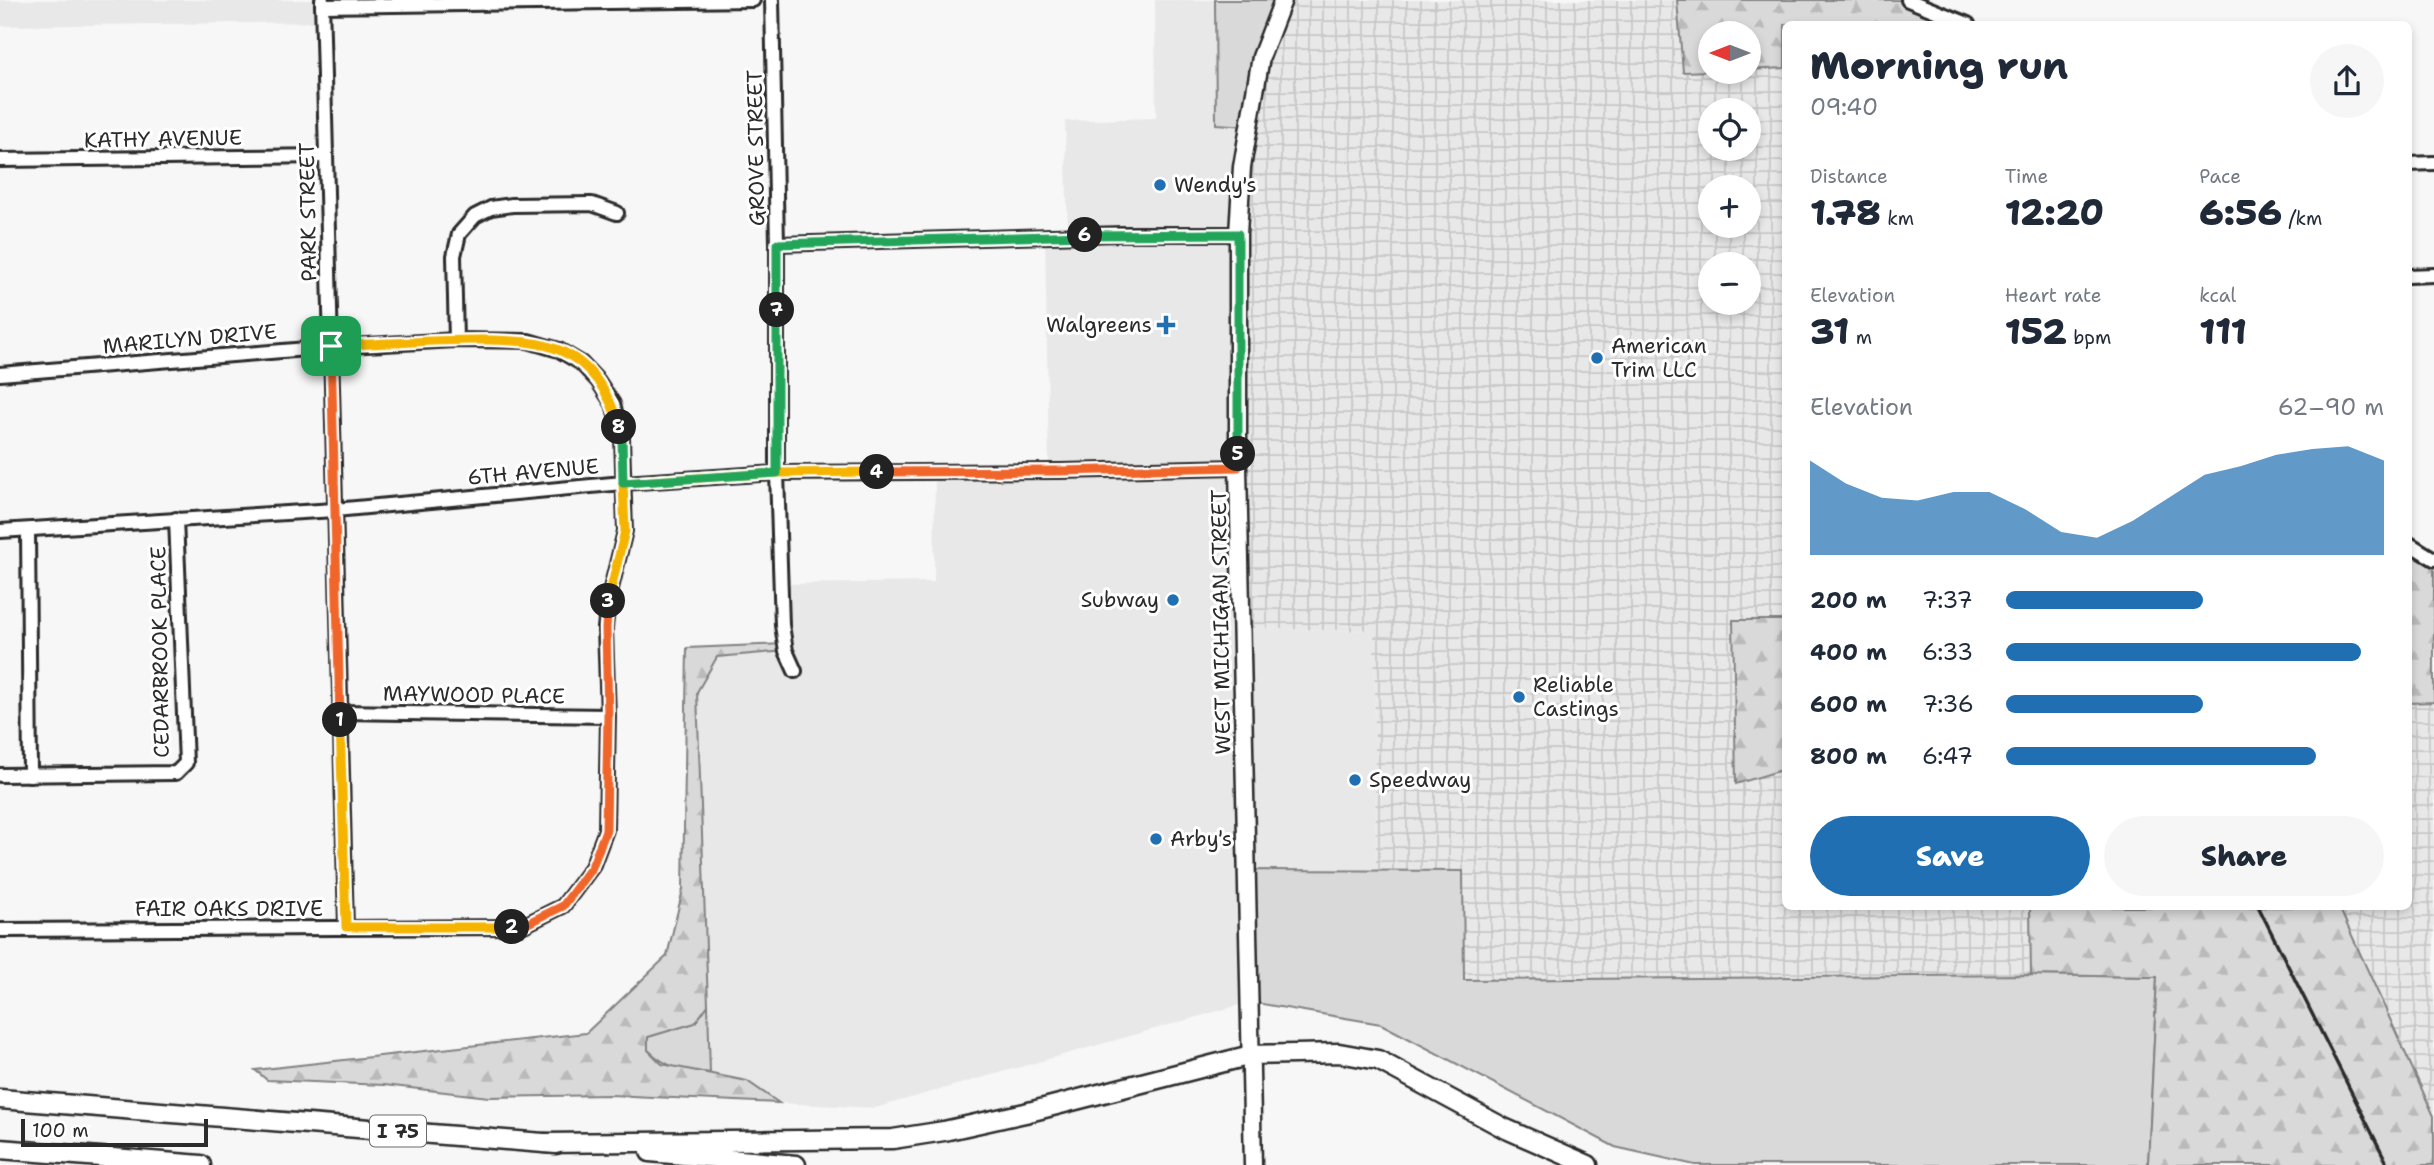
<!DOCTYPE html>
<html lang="en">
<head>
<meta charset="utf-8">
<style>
  body { margin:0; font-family:"Shantell Sans",sans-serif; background:#f6f6f7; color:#1f2937; height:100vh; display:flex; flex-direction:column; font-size:26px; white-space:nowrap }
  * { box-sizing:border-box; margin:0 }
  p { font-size:23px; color:#747a83 }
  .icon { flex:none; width:38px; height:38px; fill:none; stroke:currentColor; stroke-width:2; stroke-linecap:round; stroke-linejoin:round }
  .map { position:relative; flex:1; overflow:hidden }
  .side { position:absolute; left:1782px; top:21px; width:630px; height:889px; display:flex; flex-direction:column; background:#fff; border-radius:10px; box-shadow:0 4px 10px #0003 }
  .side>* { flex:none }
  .needle { width:46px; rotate:270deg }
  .tools { position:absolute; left:1698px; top:21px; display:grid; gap:14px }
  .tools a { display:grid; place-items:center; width:63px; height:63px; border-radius:50%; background:#fff; box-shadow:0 4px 10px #0003; font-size:35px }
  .scale { position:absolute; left:21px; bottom:18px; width:187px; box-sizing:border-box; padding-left:7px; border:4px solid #2b2b2b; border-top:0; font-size:19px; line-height:24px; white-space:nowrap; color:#2b2b2b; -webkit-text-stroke:5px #fff; paint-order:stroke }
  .pin { position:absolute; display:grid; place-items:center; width:60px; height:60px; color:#fff; margin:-30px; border-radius:14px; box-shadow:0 4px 10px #0006 }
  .km { position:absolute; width:35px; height:35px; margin:-18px; border-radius:50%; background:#222; color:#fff; font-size:19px; line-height:35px; text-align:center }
  .round { display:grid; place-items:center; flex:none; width:74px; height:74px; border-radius:37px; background:#f6f6f7 }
  .headline { display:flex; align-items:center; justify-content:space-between; height:119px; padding:0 28px }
  h1 { font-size:38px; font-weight:800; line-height:52px }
  .stats { display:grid; grid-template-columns:repeat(3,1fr); gap:10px; height:119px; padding:7px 28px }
  .stats div { display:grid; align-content:center }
  .stats b { font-size:35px; font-weight:800 }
  .stats small { font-size:19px; font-weight:400 }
  .stats p { font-size:19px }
  .chart { height:196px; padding:14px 28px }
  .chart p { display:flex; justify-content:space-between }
  .chart svg { width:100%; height:126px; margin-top:7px; fill:#1f6fb2; opacity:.7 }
  .button { display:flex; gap:14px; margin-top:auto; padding:14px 28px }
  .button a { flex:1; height:80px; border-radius:42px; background:#1f6fb2; color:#fff; font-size:28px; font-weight:800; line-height:80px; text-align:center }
  .button a+a { background:#f6f6f7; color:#1f2937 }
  ul { padding:0 28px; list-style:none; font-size:23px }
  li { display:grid; grid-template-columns:112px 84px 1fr; align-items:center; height:52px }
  li i { height:18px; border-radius:9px; background:#1f6fb2 }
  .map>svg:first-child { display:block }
  .built { fill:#e8e8e8 }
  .industrial { fill:url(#industrial-grid); fill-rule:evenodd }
  .green { fill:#d9d9d9; stroke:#828282; stroke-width:2 }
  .forest { fill:url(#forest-firs); stroke:#828282; stroke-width:2 }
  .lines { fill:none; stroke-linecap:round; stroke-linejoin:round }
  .minor-casing { stroke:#2b2b2b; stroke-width:18 }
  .major-casing { stroke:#2b2b2b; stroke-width:21 }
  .highway-casing { stroke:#2b2b2b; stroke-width:23 }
  .minor { stroke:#fff; stroke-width:12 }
  .major { stroke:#fff; stroke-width:16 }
  .highway { stroke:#fff; stroke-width:18 }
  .rail { stroke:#2b2b2b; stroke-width:3.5 }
  .split-1-casing { stroke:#fff; stroke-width:14 }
  .split-2-casing { stroke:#fff; stroke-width:14 }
  .split-3-casing { stroke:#fff; stroke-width:14 }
  .split-4-casing { stroke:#fff; stroke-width:14 }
  .split-5-casing { stroke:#fff; stroke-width:14 }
  .split-6-casing { stroke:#fff; stroke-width:14 }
  .split-7-casing { stroke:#fff; stroke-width:14 }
  .split-8-casing { stroke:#fff; stroke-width:14 }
  .split-9-casing { stroke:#fff; stroke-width:14 }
  .split-1 { stroke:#f0652b; stroke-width:9 }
  .split-2 { stroke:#f5b400; stroke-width:9 }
  .split-3 { stroke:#f0652b; stroke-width:9 }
  .split-4 { stroke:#f5b400; stroke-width:9 }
  .split-5 { stroke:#f0652b; stroke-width:9 }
  .split-6 { stroke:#22a559; stroke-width:9 }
  .split-7 { stroke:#22a559; stroke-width:9 }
  .split-8 { stroke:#22a559; stroke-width:9 }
  .split-9 { stroke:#f5b400; stroke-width:9 }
  .poi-dot { fill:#1f6fb2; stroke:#fff; stroke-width:2.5 }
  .labels { text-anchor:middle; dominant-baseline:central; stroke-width:6; stroke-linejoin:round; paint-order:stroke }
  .shield { fill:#fff; stroke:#6b6b6b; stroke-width:2 }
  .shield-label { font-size:19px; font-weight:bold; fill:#2b2b2b }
  .street-label { font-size:21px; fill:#2b2b2b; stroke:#fff }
  .poi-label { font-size:21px; fill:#2b2b2b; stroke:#fff; text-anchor:start }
</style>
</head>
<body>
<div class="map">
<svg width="2434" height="1165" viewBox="0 0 2434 1165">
  <defs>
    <pattern id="industrial-grid" width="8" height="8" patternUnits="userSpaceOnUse" patternTransform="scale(1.75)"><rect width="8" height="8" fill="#e8e8e8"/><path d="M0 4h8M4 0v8" fill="none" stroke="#c7c7c7"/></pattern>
    <pattern id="forest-firs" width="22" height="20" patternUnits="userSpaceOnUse" patternTransform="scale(1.75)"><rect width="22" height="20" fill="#d9d9d9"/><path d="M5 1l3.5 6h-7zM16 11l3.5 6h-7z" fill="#bababa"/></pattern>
  </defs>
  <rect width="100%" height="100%" fill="#f7f7f7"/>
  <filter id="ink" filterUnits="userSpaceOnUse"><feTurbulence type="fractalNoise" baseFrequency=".0143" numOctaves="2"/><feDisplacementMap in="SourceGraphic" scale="14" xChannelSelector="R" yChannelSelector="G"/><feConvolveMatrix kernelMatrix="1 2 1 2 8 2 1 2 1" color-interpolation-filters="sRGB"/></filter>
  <g filter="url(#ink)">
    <g class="built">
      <polygon points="0,0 322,0 323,22 0,26"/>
      <polygon points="1155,0 1215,0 1216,124 1248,126 1243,628 1374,631 1376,871 1247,870 1250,1002 875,1108 779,1103 747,1081 710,1073 697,692 717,657 786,651 782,584 934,582 935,472 1049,471 1045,236 1068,235 1065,121 1156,118"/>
    </g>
    <g class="industrial">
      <path d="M 1283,0 L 1677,0 L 1683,71 L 1748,72 L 1748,70 L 1785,68 L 1785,620 L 1733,621 L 1737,784 L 1785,769 L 1785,906 L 2030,907 L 2031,975 L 1463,980 L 1463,871 L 1376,871 L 1374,631 L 1242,628 L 1242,167 ZM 1710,110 L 1748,110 L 1748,149 L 1710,149 ZM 1710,187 L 1748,187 L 1748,226 L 1710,226 ZM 1710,264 L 1748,264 L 1748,303 L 1710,303 Z"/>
      <polygon points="2434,702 2434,1116 2339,907 2408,906 2408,703"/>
    </g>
    <g class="green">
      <polygon points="1215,0 1283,0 1248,126 1216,124"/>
      <polygon points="1247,870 1463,871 1464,980 2031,975 2157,977 2148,1165 1695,1165 1615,1147 1381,1024 1250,1002"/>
      <path d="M 708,1005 L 710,1073 C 683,1070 669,1070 648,1050 L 648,1037 L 695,1023 Z"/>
    </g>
    <g class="forest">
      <polygon points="1677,0 1908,0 1968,24 1785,24 1785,68 1748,70 1748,33 1710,33 1710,71 1683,72"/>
      <polygon points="2408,543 2434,559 2434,702 2408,703"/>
      <polygon points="1733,620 1785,620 1785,769 1736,784"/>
      <polygon points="785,644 786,651 717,657 697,692 708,1005 695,1023 648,1037 648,1050 662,1064 747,1081 779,1103 611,1095 489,1097 384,1085 267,1080 255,1070 586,1033 667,956 683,889 687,648"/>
      <polygon points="2030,907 2339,907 2434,1116 2434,1165 2148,1165 2157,977 2031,975"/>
    </g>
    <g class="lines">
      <defs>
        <g id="minor">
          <polyline points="322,0 346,927"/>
          <polyline points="772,0 777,244 777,473 782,625 786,651 795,671"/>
          <polyline points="1908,0 1968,24"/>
          <polyline points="322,6 753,0"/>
          <polyline points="0,160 326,156"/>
          <polyline points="2408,164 2434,163"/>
          <polyline points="777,244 1122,234 1238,234"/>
          <polyline points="2408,276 2434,275"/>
          <polyline points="456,340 454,256 459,234 475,216 491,208 512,205 592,204 617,213"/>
          <polyline points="0,374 331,347 456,340 528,341 559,350 581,363 598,381 613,404 622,437 625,531 608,601 605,628 608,716 606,830 592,867 563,906 520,927 0,930"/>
          <polyline points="28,530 30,775"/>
          <polyline points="0,531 335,510 623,483 777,473 1060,471 1238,467"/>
          <polyline points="2408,543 2434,559"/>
          <polyline points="340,712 608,716"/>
          <polyline points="0,775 176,773 186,763 176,519"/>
        </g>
        <polyline id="major" points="1253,1165 1238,467 1238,234 1242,167 1261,57 1283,0"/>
        <g id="highway">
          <polyline points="0,1099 556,1144"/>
          <polyline points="545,1143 893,1139 944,1131 1025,1113 1251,1055 1339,1053 1378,1060 1504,1128 1588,1165"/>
          <polyline points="0,1149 201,1165"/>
          <polyline points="650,1152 796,1165"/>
        </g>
      </defs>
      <use href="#minor" class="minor-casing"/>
      <use href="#major" class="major-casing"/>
      <use href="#highway" class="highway-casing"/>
      <use href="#minor" class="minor"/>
      <use href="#major" class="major"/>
      <use href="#highway" class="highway"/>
      <polyline class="rail" points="2258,906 2388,1165"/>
    </g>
  </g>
  <g class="lines" filter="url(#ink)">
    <defs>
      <polyline id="split-1" points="331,346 340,720"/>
      <polyline id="split-2" points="340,720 346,927 512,927"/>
      <polyline id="split-3" points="512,927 520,927 563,906 592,867 606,830 608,716 606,628 608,601"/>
      <polyline id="split-4" points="608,601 625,531 623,483 777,473 877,472"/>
      <polyline id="split-5" points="877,472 1060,471 1238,467 1238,454"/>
      <polyline id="split-6" points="1085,235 1238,234 1238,454"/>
      <polyline id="split-7" points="777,310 777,244 1085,235"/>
      <polyline id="split-8" points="619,427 622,437 623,483 777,473 777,310"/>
      <path id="split-9" d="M 331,346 C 384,344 438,339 491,340 C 514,341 538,341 559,350 C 591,363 611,395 619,427"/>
    </defs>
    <use href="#split-1" class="split-1-casing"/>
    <use href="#split-2" class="split-2-casing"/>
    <use href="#split-3" class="split-3-casing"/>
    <use href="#split-4" class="split-4-casing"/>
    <use href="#split-5" class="split-5-casing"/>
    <use href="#split-6" class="split-6-casing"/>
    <use href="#split-7" class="split-7-casing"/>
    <use href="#split-8" class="split-8-casing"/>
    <use href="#split-9" class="split-9-casing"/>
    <use href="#split-1" class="split-1"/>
    <use href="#split-2" class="split-2"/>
    <use href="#split-3" class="split-3"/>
    <use href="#split-4" class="split-4"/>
    <use href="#split-5" class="split-5"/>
    <use href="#split-6" class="split-6"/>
    <use href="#split-7" class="split-7"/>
    <use href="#split-8" class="split-8"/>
    <use href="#split-9" class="split-9"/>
  </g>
  <g class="poi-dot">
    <circle cx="1160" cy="185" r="7"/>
    <path d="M1162.5 314.5h7v7h7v7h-7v7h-7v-7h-7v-7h7z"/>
    <circle cx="1597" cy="358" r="7"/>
    <circle cx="1173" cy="600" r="7"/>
    <circle cx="1519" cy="697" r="7"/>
    <circle cx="1355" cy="780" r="7"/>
    <circle cx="1156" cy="839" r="7"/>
  </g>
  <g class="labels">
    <rect class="shield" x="370" y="1115.5" width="56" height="31" rx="5"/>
    <g class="shield-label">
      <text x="398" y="1131">I 75</text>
    </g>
    <g class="street-label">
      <text transform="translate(163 139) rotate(-1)">KATHY AVENUE</text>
      <text transform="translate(756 148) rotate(-91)">GROVE STREET</text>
      <text transform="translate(308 212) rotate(-91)">PARK STREET</text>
      <text transform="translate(190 339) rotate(-5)">MARILYN DRIVE</text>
      <text transform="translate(533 472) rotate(-5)">6TH AVENUE</text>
      <text transform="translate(1221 622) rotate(-91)">WEST MICHIGAN STREET</text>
      <text transform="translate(160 652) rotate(-91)">CEDARBROOK PLACE</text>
      <text transform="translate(474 695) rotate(1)">MAYWOOD PLACE</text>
      <text x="229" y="909">FAIR OAKS DRIVE</text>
    </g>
    <g class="poi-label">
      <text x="1174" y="185">Wendy's</text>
      <text x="1152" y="325" text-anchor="end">Walgreens</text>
      <text x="1611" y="346">American<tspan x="1611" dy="24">Trim LLC</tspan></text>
      <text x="1159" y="600" text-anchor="end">Subway</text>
      <text x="1533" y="685">Reliable<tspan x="1533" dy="24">Castings</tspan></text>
      <text x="1369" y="780">Speedway</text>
      <text x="1170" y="839">Arby's</text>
    </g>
  </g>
</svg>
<div class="tools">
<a><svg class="needle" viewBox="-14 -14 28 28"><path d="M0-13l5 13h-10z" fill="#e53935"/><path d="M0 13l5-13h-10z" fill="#747a83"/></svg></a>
<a><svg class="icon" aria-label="locate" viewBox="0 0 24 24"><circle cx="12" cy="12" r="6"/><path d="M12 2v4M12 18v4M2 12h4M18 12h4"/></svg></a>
<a>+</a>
<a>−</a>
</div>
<div class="scale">100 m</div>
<div class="pin" style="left:331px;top:346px;background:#1e9e55"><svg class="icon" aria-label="arrive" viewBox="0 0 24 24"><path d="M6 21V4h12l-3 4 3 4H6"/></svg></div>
<b class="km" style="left:340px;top:720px">1</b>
<b class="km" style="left:512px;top:927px">2</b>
<b class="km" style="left:608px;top:601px">3</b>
<b class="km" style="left:877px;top:472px">4</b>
<b class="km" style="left:1238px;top:454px">5</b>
<b class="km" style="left:1085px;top:235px">6</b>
<b class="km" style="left:777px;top:310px">7</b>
<b class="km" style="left:619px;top:427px">8</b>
<section class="side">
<div class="headline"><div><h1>Morning run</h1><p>09:40</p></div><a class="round"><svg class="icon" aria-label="share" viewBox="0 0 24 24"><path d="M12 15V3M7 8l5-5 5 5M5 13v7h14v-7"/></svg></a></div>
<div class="stats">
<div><p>Distance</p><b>1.78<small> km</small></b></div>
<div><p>Time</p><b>12:20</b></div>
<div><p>Pace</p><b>6:56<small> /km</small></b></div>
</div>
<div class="stats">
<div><p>Elevation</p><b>31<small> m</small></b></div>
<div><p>Heart rate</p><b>152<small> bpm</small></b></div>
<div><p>kcal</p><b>111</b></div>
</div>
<div class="chart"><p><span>Elevation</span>62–90 m</p>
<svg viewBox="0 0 160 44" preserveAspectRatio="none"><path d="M0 44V11L10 19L20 24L30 25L40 22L50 22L60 28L70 36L80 38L90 32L100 24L110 16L120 13L130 9L140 7L150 6L160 11V44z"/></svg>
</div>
<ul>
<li><b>200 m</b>7:37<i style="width:52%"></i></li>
<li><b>400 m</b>6:33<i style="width:94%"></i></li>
<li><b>600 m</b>7:36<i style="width:52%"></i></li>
<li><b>800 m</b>6:47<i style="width:82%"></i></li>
</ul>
<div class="button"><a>Save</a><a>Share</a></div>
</section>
</div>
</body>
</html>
